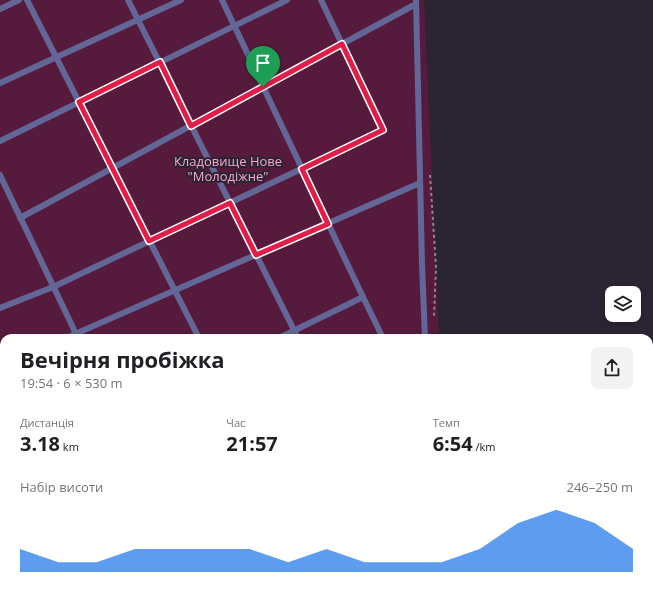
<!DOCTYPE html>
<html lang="uk">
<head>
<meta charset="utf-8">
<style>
  body { margin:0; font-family:"Open Sans",sans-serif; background:#f2f2f2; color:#202124; height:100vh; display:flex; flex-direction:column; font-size:15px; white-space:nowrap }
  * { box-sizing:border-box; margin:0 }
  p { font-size:13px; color:#757577 }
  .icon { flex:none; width:22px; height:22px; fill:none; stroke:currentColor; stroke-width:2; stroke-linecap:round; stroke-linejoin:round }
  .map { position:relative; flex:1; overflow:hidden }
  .side { position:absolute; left:0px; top:334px; width:653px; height:256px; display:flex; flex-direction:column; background:#fff; border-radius:12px 12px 0 0; box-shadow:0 2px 6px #0003 }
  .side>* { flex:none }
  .tools { position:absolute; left:605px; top:286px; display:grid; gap:8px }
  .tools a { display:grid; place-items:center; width:36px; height:36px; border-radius:8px; background:#fff; box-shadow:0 2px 6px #0003; font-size:20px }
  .pin { position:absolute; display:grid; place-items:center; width:34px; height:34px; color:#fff; margin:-41px -17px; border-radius:50% 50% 50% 0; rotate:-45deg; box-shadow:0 0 4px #0007 }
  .pin .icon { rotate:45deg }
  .round { display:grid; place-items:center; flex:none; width:42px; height:42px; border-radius:8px; background:#f2f2f2 }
  .summary { display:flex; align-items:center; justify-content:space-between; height:68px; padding:0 20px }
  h1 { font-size:22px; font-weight:700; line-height:30px }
  .stats { display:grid; grid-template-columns:repeat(3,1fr); gap:6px; height:68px; padding:4px 20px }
  .stats div { display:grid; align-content:center }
  .stats b { font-size:20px; font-weight:700 }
  .stats small { font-size:11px; font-weight:400 }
  .stats p { font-size:11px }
  .chart { height:112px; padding:8px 20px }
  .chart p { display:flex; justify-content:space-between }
  .chart svg { width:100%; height:72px; margin-top:4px; fill:#1a73e8; opacity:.7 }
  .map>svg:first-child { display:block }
  .green { fill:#561b3c }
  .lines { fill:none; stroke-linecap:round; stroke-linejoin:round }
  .path { stroke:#8b8692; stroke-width:2; stroke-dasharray:3 3; stroke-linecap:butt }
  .lane { stroke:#636797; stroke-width:6 }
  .route-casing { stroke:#fff; stroke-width:8 }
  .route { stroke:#e11d48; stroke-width:5 }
  .labels { text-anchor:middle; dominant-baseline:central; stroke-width:4; stroke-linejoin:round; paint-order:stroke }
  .park-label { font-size:13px; fill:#f9a4ce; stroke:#2b2533 }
</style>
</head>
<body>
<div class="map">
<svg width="653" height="590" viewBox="0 0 653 590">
  <rect width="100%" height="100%" fill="#2b2533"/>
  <polygon class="green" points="0,0 424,0 439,338 4,338 4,586 422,586 422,590 0,590"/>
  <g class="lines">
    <polyline class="path" points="430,175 436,267 434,316"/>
    <g class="lane">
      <polyline points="27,0 199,338"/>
      <polyline points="128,0 298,338"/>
      <polyline points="222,0 363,297 279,338"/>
      <polyline points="416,0 422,264 425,338"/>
      <polyline points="0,9 19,0"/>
      <polyline points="0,83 181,0"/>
      <polyline points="0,141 287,0"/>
      <polyline points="0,175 78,338"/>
      <polyline points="20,218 416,4"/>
      <polyline points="363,297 383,338"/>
      <polyline points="0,308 53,287 383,130 321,0"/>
      <polyline points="66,338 420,183"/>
      <polyline points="0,350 4,359"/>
      <polyline points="0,367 4,365"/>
      <polyline points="0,419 4,417"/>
      <polyline points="0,477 4,485"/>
      <polyline points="0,542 4,540"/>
      <polyline points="52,586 54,590"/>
      <polyline points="112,586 114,590"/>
      <polyline points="196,586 198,590"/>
      <polyline points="329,586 331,590"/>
      <polyline points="18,590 27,586"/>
      <polyline points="155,590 163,586"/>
      <polyline points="343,590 351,586"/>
      <polyline points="414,590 415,586"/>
    </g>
  </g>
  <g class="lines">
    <defs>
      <polygon id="route" points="342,44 383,130 302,169 328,224 256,255 230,203 149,241 79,102 160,62 191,126"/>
    </defs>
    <use href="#route" class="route-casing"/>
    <use href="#route" class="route"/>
  </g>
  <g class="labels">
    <g class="park-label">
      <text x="228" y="161">Кладовище Нове<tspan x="228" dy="15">"Молодіжне"</tspan></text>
    </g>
  </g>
</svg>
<div class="tools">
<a><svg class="icon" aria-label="layers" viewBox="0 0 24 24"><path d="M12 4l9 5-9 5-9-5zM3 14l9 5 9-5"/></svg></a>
</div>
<div class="pin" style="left:263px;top:87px;background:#1e9e55"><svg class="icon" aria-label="arrive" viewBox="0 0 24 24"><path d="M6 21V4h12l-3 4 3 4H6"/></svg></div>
<section class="side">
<div class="summary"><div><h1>Вечірня пробіжка</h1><p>19:54 · 6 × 530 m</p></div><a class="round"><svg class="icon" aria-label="share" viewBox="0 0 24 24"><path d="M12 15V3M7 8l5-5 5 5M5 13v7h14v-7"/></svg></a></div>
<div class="stats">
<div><p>Дистанція</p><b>3.18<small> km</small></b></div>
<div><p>Час</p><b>21:57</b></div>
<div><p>Темп</p><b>6:54<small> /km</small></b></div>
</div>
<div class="chart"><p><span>Набір висоти</span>246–250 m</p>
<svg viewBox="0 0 160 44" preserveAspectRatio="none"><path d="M0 44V30L10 38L20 38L30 30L40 30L50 30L60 30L70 38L80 30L90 38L100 38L110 38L120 30L130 14L140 6L150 14L160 30V44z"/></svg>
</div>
</section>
</div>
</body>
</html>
